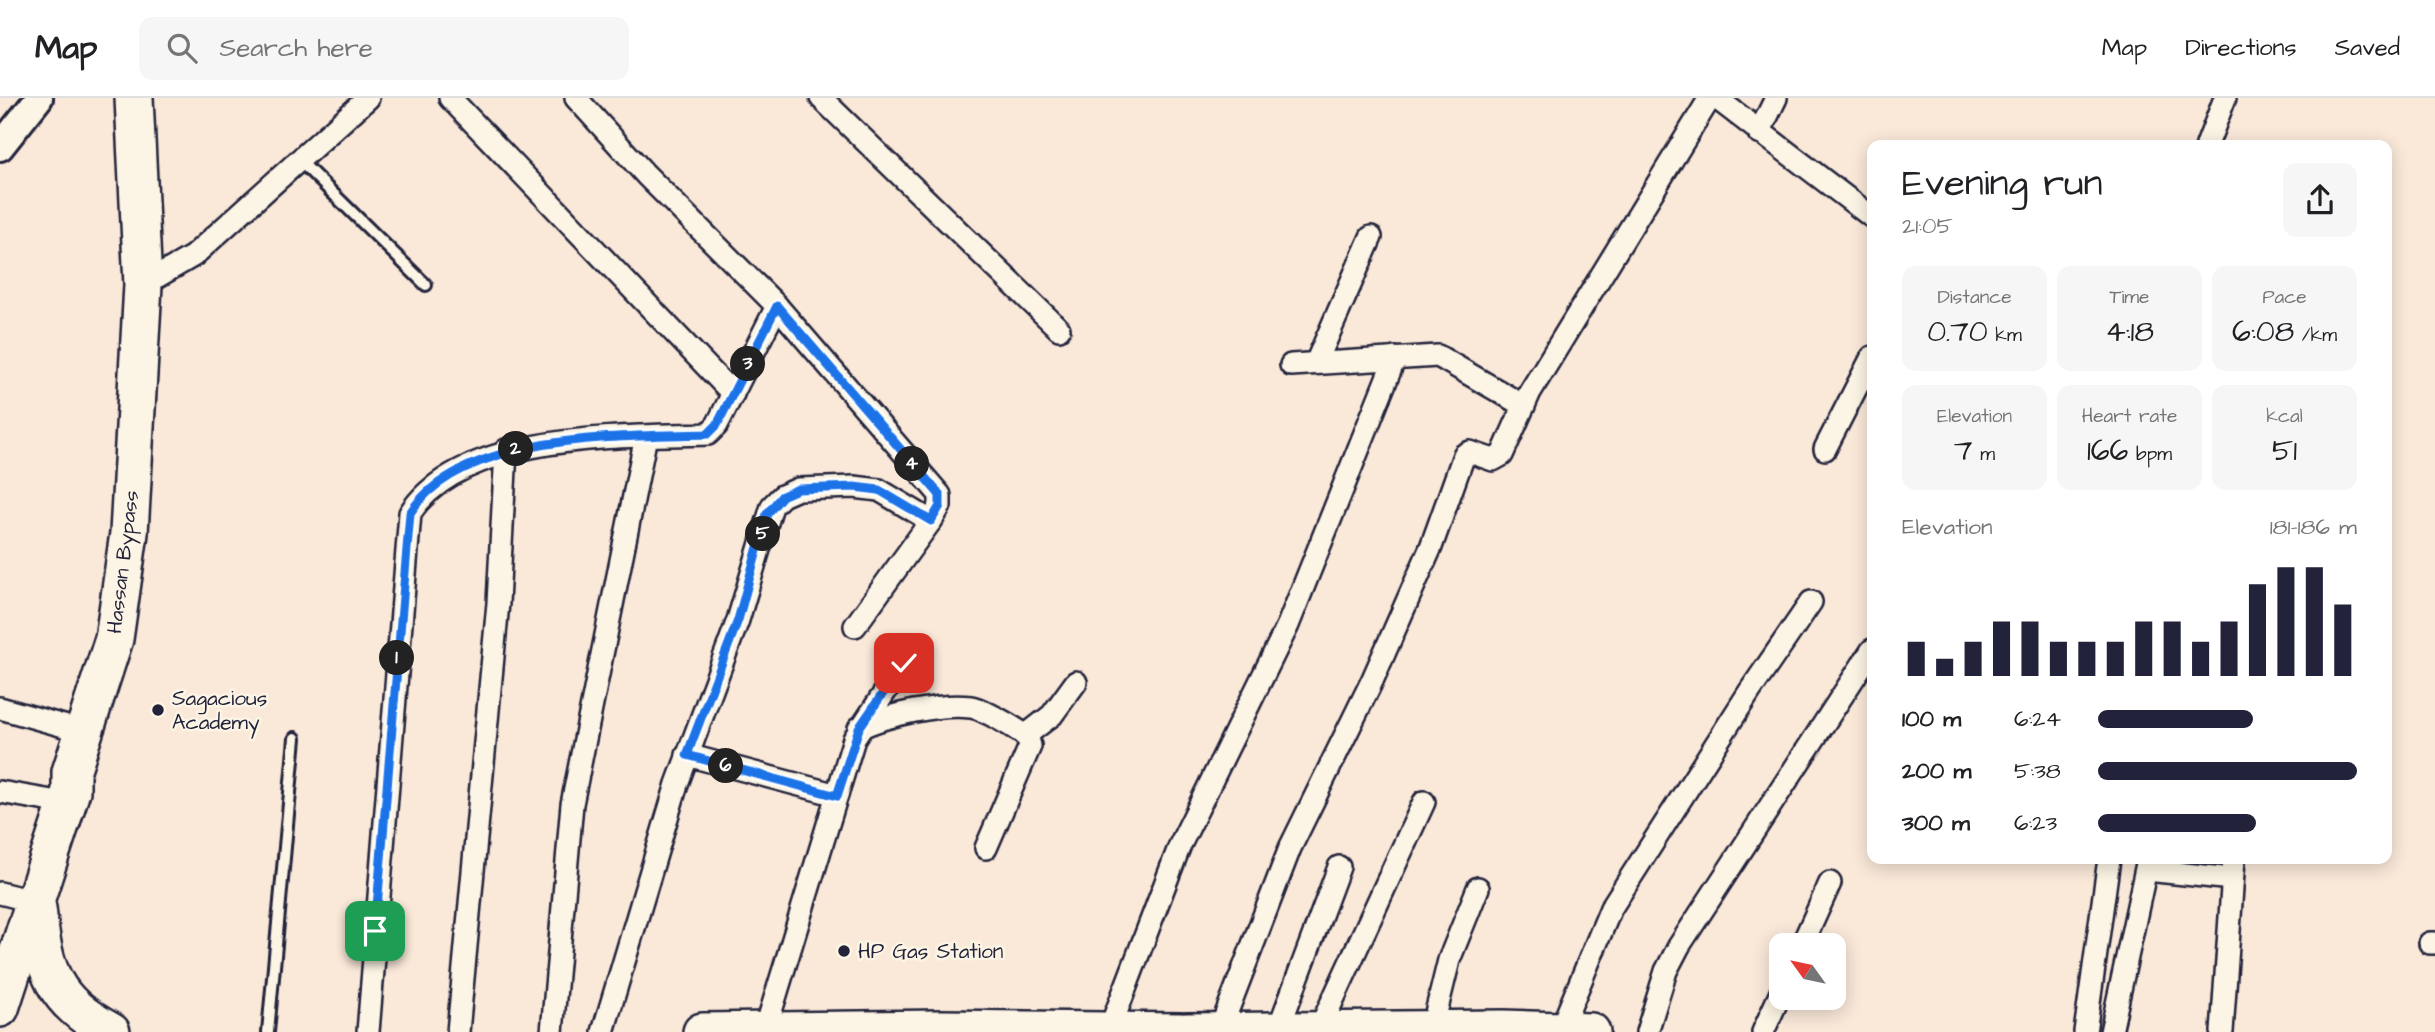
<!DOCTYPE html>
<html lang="en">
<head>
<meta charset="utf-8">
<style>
  body { margin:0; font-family:"Architects Daughter",sans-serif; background:#f6f6f6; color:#202124; height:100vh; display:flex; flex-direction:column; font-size:26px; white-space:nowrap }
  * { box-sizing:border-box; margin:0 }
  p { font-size:23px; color:#757577 }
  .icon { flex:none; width:38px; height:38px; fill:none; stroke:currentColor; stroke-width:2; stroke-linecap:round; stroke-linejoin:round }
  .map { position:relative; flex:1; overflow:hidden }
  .details { position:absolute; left:1867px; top:42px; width:525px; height:724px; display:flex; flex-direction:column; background:#fff; border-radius:14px; box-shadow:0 4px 18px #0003 }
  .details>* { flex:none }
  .needle { width:46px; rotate:303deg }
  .controls { position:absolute; left:1769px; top:835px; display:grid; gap:14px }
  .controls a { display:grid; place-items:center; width:77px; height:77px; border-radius:14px; background:#fff; box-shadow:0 4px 18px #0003; font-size:35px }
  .pin { position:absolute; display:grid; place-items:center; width:60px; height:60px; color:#fff; margin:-30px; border-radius:14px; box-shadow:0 4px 10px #0006 }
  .km { position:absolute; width:35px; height:35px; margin:-18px; border-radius:50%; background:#222; color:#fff; font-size:19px; line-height:35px; text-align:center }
  .round { display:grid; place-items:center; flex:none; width:74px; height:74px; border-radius:14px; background:#f6f6f6 }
  .summary { display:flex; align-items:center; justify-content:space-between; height:119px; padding:0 35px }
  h1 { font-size:38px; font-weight:600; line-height:52px }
  .figures { display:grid; grid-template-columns:repeat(3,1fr); gap:10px; height:119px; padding:7px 35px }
  .figures div { display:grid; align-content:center; border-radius:14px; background:#f6f6f6; text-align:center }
  .figures b { font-size:30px; font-weight:600 }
  .figures small { font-size:19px; font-weight:400 }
  .figures p { font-size:19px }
  .chart { height:196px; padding:14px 35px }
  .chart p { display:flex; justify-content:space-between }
  .chart svg { width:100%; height:126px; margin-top:7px; stroke:#22223b; stroke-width:6 }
  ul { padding:0 35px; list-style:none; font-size:23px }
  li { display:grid; grid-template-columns:112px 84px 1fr; align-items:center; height:52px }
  li i { height:18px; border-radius:9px; background:#22223b }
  header { display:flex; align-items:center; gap:42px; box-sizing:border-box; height:98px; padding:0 35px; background:#fff; border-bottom:2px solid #e0e0e0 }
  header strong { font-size:33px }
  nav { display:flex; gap:38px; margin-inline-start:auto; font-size:24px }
  .search { width:490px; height:63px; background:#f6f6f6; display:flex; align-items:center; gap:18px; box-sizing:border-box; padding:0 24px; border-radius:14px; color:#757577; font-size:26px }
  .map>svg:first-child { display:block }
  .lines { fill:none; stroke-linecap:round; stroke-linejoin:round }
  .service-casing { stroke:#22223b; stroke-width:16 }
  .minor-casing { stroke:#22223b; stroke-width:26 }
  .tertiary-casing { stroke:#22223b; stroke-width:32 }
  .trunk-casing { stroke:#22223b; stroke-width:42 }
  .service { stroke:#fcf5e5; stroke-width:10 }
  .minor { stroke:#fcf5e5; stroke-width:21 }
  .tertiary { stroke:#fcf5e5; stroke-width:26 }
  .trunk { stroke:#fcf5e5; stroke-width:37 }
  .route-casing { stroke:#fff; stroke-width:14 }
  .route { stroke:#1a73e8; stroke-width:9 }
  .poi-dot { fill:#22223b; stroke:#fcf5e5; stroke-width:2.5 }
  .labels { text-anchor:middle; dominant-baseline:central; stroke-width:5; stroke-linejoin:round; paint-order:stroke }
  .street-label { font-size:21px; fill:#22223b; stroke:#fcf5e5 }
  .poi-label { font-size:21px; fill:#22223b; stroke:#fcf5e5; text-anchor:start }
</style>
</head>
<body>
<header>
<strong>Map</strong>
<div class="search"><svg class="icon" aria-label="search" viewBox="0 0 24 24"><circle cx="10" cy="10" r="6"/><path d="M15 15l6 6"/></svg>Search here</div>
<nav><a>Map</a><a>Directions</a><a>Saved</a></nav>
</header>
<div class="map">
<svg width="2435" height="934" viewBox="0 0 2435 934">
  <rect width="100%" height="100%" fill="#fae9d9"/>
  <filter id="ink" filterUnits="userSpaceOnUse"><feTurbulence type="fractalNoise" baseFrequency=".0143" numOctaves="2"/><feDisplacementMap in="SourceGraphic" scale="14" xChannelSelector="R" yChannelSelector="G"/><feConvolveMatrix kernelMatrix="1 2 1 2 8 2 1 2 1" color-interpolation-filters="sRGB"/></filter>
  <g filter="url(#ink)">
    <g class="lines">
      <defs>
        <g id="service">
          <polyline points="299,62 426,187"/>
          <polyline points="268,934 295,640"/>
        </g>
        <g id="minor">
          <polyline points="450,0 733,296"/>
          <polyline points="576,0 646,77 777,208 940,397 940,408 933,420 855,528"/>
          <polyline points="821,0 1059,231"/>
          <polyline points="1716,0 1872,119"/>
          <polyline points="1759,35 1776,0"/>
          <polyline points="2207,47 2225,0"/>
          <polyline points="143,187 193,158 368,0"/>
          <polyline points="1316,265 1371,139"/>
          <polyline points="1291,267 1438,258 1524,308"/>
          <polyline points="1825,351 1872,259"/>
          <polyline points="0,610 85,634"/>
          <path d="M 859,630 C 886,617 941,605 971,609 C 983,611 1018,631 1028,640 L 1030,648 L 986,750"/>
          <polyline points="1025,638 1052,617 1076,584"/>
          <polyline points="687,657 837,697"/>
          <polyline points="0,694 52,703"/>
          <polyline points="2147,772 2232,781"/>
          <polyline points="0,795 16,799"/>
          <polyline points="2430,845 2435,845"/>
          <polyline points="1802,847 1830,785"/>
          <polyline points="1432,931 1449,862 1478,790"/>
          <polyline points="1220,932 1290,750 1372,583 1431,449 1464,357 1470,354 1493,362 1502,357 1530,294 1710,0"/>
          <polyline points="1278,932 1339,769"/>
          <polyline points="1319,932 1424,704"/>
          <polyline points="765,933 854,641 904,565"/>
          <polyline points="1109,933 1180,747 1288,527 1395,260"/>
          <polyline points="1560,933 1611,810 1750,593 1811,504"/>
          <path d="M 368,934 L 410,415 C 463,334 622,339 708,336 L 717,327 L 777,208"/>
          <polyline points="458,934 498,505 506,352"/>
          <polyline points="552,934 572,706 646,338"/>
          <polyline points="603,934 677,686 738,522 772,408 782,398 798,391 854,389 879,392 931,423"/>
          <polyline points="1647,934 1666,873 1679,848 1872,552"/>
          <polyline points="1763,934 1782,892"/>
          <polyline points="2085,934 2109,761"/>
          <polyline points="2111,934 2148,761"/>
          <polyline points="2222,934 2234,761"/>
        </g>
        <polyline id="tertiary" points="0,49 39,0"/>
        <g id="trunk">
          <path d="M 37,810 C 44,874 52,902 111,934"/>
          <polyline points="0,910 71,693 71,674 114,541 129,435 143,187 134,0"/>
          <polyline points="702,934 942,931 1181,934"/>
          <polyline points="1186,934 1504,931 1591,934"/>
        </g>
      </defs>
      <use href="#service" class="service-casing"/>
      <use href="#minor" class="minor-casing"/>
      <use href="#tertiary" class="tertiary-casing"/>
      <use href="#trunk" class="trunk-casing"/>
      <use href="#service" class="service"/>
      <use href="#minor" class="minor"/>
      <use href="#tertiary" class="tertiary"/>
      <use href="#trunk" class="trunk"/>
    </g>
  </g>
  <g class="lines" filter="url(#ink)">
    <defs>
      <path id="route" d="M 375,833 L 410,415 C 462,334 622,339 708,336 L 717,327 L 777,208 L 940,397 L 940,408 L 931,423 L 879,392 L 854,389 L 798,391 L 782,398 L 767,416 L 738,522 L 687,657 L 837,698 L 859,630 L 904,565"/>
    </defs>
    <use href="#route" class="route-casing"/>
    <use href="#route" class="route"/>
  </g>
  <g class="poi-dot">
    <circle cx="158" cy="612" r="7"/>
    <circle cx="844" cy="853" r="7"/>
  </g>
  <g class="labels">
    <g class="street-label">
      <text transform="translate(123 464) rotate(-83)">Hassan Bypass</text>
    </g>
    <g class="poi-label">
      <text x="172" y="600">Sagacious<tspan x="172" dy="24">Academy</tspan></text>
      <text x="858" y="853">HP Gas Station</text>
    </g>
  </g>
</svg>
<div class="controls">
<a><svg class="needle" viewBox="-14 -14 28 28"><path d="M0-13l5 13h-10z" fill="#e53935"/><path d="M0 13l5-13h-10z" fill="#757577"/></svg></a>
</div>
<div class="pin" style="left:375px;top:833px;background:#1e9e55"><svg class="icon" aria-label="arrive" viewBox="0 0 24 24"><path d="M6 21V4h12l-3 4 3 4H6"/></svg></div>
<div class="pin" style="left:904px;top:565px;background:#d93025"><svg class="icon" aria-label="check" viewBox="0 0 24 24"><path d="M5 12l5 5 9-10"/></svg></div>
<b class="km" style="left:397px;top:560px">1</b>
<b class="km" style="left:516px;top:351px">2</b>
<b class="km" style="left:748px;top:266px">3</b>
<b class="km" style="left:912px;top:366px">4</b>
<b class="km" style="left:763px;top:436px">5</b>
<b class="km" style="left:726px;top:668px">6</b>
<section class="details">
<div class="summary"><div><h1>Evening run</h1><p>21:05</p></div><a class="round"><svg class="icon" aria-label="share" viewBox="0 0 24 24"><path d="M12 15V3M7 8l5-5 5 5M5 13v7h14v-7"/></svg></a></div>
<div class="figures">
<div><p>Distance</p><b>0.70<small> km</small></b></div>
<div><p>Time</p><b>4:18</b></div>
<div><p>Pace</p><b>6:08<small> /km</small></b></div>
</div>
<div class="figures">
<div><p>Elevation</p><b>7<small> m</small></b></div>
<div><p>Heart rate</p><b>166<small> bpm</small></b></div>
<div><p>kcal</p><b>51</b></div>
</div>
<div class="chart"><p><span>Elevation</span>181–186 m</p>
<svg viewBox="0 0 160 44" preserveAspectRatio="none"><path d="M5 44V32M15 44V38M25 44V32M35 44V25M45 44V25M55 44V32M65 44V32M75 44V32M85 44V25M95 44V25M105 44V32M115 44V25M125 44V12M135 44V6M145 44V6M155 44V19"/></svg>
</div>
<ul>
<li><b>100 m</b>6:24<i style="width:60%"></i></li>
<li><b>200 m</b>5:38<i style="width:100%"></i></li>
<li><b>300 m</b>6:23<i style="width:61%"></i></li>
</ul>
</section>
</div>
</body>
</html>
